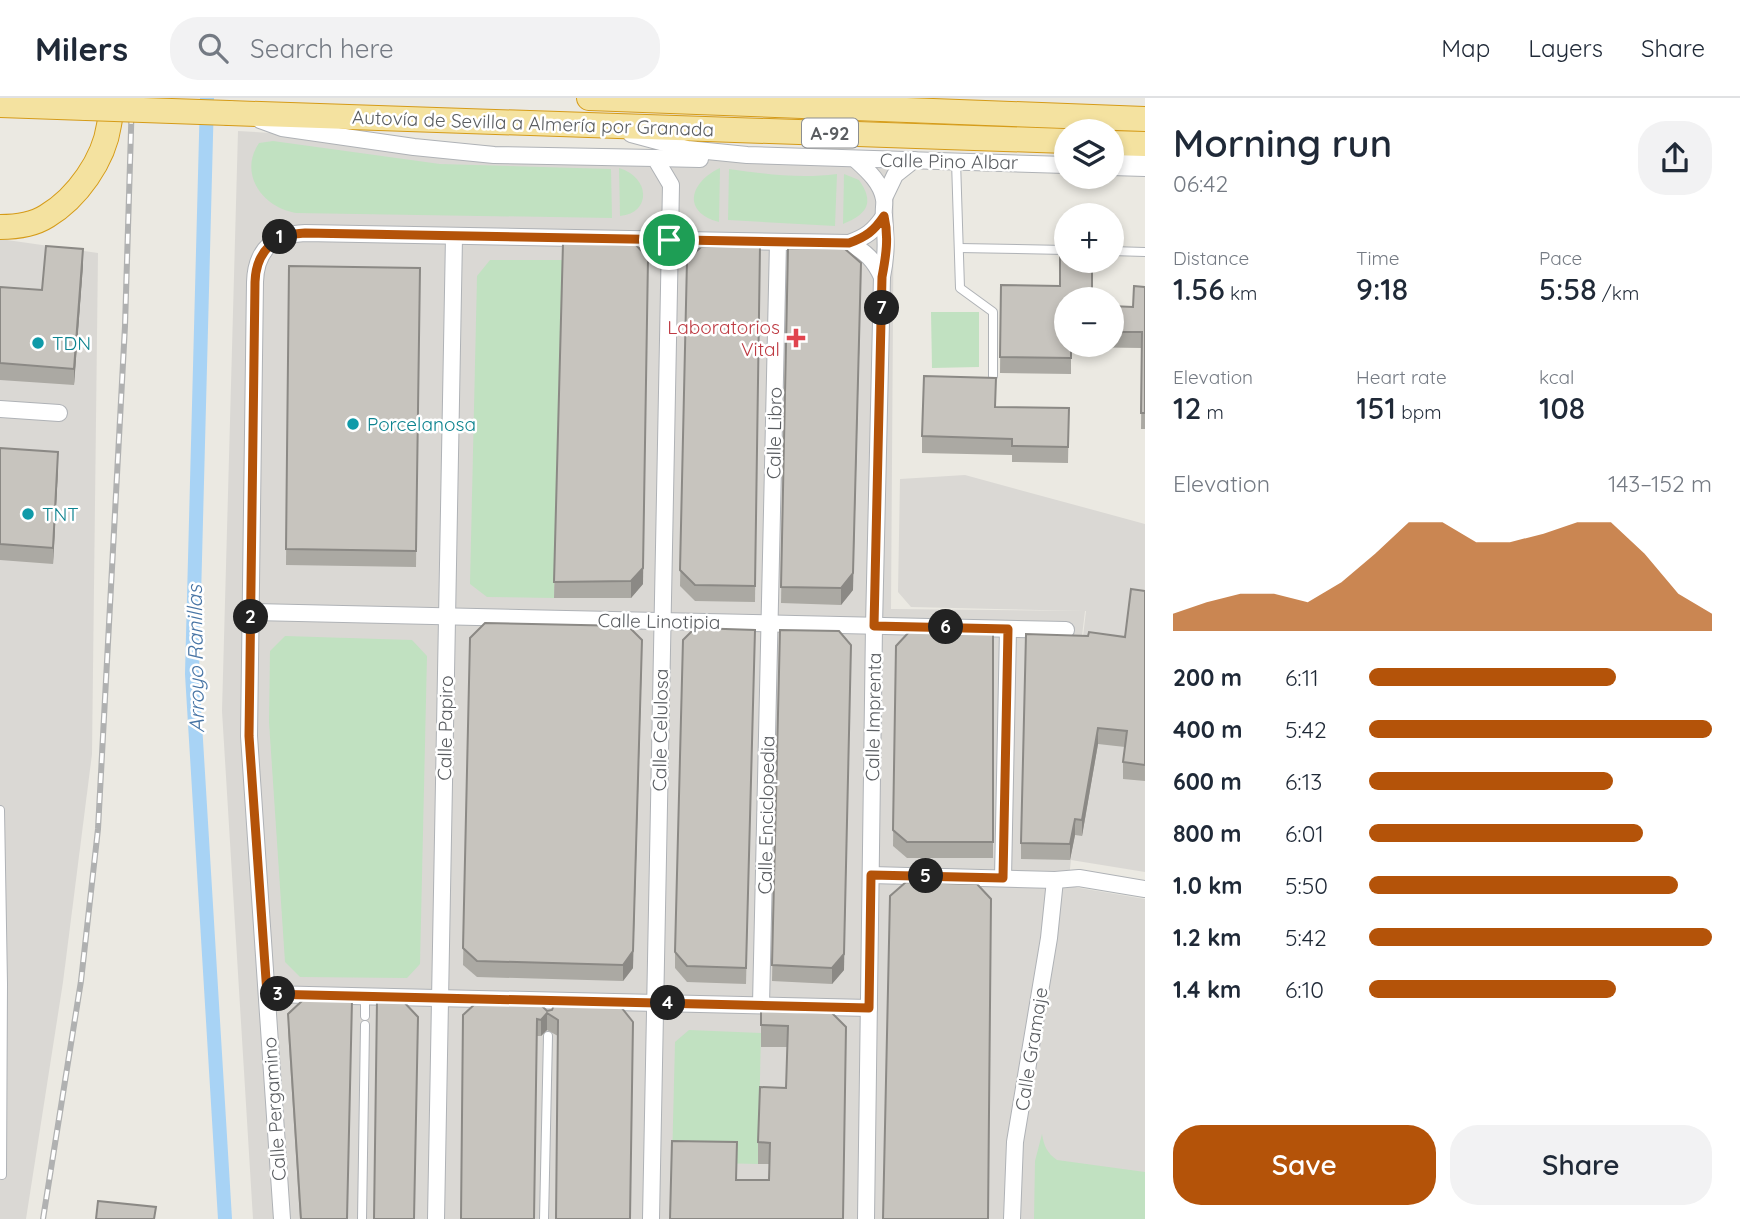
<!DOCTYPE html>
<html lang="en">
<head>
<meta charset="utf-8">
<style>
  body { margin:0; font-family:Quicksand,sans-serif; background:#f2f2f3; color:#1f2937; height:100vh; display:flex; flex-direction:column; font-size:26px; white-space:nowrap }
  * { box-sizing:border-box; margin:0 }
  p { font-size:23px; color:#747a83 }
  .icon { flex:none; width:38px; height:38px; fill:none; stroke:currentColor; stroke-width:2; stroke-linecap:round; stroke-linejoin:round }
  .map { position:relative; flex:1; overflow:hidden }
  .side { display:flex; flex-direction:column; background:#fff; width:595px }
  .side>* { flex:none }
  .tools { position:absolute; left:1054px; top:21px; display:grid; gap:14px }
  .tools a { display:grid; place-items:center; width:70px; height:70px; border-radius:50%; background:#fff; box-shadow:0 4px 10px #0003; font-size:35px }
  .pin { position:absolute; display:grid; place-items:center; width:60px; height:60px; color:#fff; margin:-30px; border:4px solid #fff; border-radius:50%; box-shadow:0 2px 7px #0007 }
  .km { position:absolute; width:35px; height:35px; margin:-18px; border-radius:50%; background:#222; color:#fff; font-size:19px; line-height:35px; text-align:center }
  .round { display:grid; place-items:center; flex:none; width:74px; height:74px; border-radius:28px; background:#f2f2f3 }
  .overview { display:flex; align-items:center; justify-content:space-between; height:119px; padding:0 28px }
  h1 { font-size:38px; font-weight:600; line-height:52px }
  .stats { display:grid; grid-template-columns:repeat(3,1fr); gap:10px; height:119px; padding:7px 28px }
  .stats div { display:grid; align-content:center }
  .stats b { font-size:30px; font-weight:600 }
  .stats small { font-size:19px; font-weight:400 }
  .stats p { font-size:19px }
  .chart { height:196px; padding:14px 28px }
  .chart p { display:flex; justify-content:space-between }
  .chart svg { width:100%; height:126px; margin-top:7px; fill:#b45309; opacity:.7 }
  .action { display:flex; gap:14px; margin-top:auto; padding:14px 28px }
  .action a { flex:1; height:80px; border-radius:28px; background:#b45309; color:#fff; font-size:28px; font-weight:600; line-height:80px; text-align:center }
  .action a+a { background:#f2f2f3; color:#1f2937 }
  ul { padding:0 28px; list-style:none; font-size:23px }
  li { display:grid; grid-template-columns:112px 84px 1fr; align-items:center; height:52px }
  li i { height:18px; border-radius:9px; background:#b45309 }
  header { display:flex; align-items:center; gap:42px; box-sizing:border-box; height:98px; padding:0 35px; background:#fff; border-bottom:2px solid #e0e1e3 }
  header strong { font-size:33px }
  nav { display:flex; gap:38px; margin-inline-start:auto; font-size:24px }
  .search { width:490px; height:63px; background:#f2f2f3; display:flex; align-items:center; gap:18px; box-sizing:border-box; padding:0 24px; border-radius:28px; color:#747a83; font-size:26px }
  main { display:flex; flex:1; min-height:0 }
  .map>svg:first-child { display:block }
  .industrial { fill:#dad8d4 }
  .green { fill:#c1e1c1 }
  .lines { fill:none; stroke-linecap:round; stroke-linejoin:round }
  .canal { stroke:#a8d3f5; stroke-width:14 }
  .service-casing { stroke:#afb2b6; stroke-width:10 }
  .minor-casing { stroke:#afb2b6; stroke-width:18 }
  .trunk-casing { stroke:#d59b18; stroke-width:26 }
  .service { stroke:#fff; stroke-width:8 }
  .minor { stroke:#fff; stroke-width:16 }
  .trunk { stroke:#f4e2a0; stroke-width:24 }
  .rail-casing { stroke:#b0b1b1; stroke-width:6 }
  .rail { stroke:#fff; stroke-width:3.5; stroke-dasharray:10; stroke-linecap:butt }
  .trunk-bridge-casing { stroke:#d59b18; stroke-width:26; stroke-linecap:butt }
  .trunk-bridge { stroke:#f4e2a0; stroke-width:24 }
  .wall { fill:#aba9a3 }
  .shaded-wall { fill:#8b8985 }
  .building { fill:#c7c4be; stroke:#8b8985; stroke-width:2 }
  .route-casing { stroke:#fff; stroke-width:14 }
  .route { stroke:#b45309; stroke-width:9 }
  .health-dot { fill:#e0444e; stroke:#fff; stroke-width:2.5 }
  .culture-dot { fill:#0f9aa8; stroke:#fff; stroke-width:2.5 }
  .labels { text-anchor:middle; dominant-baseline:central; stroke-width:5; stroke-linejoin:round; paint-order:stroke }
  .shield { fill:#fff; stroke:#8c8e90; stroke-width:2 }
  .shield-label { font-size:18px; font-weight:bold; fill:#5a5d61 }
  .street-label { font-size:19px; fill:#5a5d61; stroke:#fff }
  .health-label { font-size:19px; fill:#be3a42; stroke:#fff; text-anchor:end }
  .culture-label { font-size:19px; fill:#0d838f; stroke:#fff; text-anchor:start }
  .water-label { font-size:21px; font-style:italic; fill:#4875a5; stroke:#fff }
</style>
</head>
<body>
<header>
<strong>Milers</strong>
<div class="search"><svg class="icon" aria-label="search" viewBox="0 0 24 24"><circle cx="10" cy="10" r="6"/><path d="M15 15l6 6"/></svg>Search here</div>
<nav><a>Map</a><a>Layers</a><a>Share</a></nav>
</header>
<main>
<div class="map">
<svg width="1145" height="1121" viewBox="0 0 1145 1121">
  <rect width="100%" height="100%" fill="#ebe9e2"/>
  <g class="industrial">
    <polygon points="238,33 894,71 891,511 1085,513 1057,745 1073,747 1059,744 1086,513 911,509 898,494 900,381 965,377 1145,426 1145,774 1071,762 1068,788 1145,801 1145,1121 253,1121 222,613"/>
    <polygon points="0,141 98,155 92,656 63,884 26,1121 0,1121"/>
  </g>
  <g class="green">
    <path d="M 273,43 L 440,66 L 611,71 L 612,120 L 296,115 C 263,110 238,76 259,45 Z"/>
    <path d="M 619,70 C 650,79 652,115 620,118 Z"/>
    <path d="M 720,70 L 719,124 C 681,114 690,84 720,70 Z"/>
    <path d="M 729,71 C 766,76 799,81 837,76 L 835,128 L 728,122 Z"/>
    <path d="M 844,76 L 859,82 C 875,105 867,116 843,126 Z"/>
    <polygon points="490,162 563,162 554,500 487,499 470,486 477,178"/>
    <polygon points="931,214 979,214 979,269 932,270"/>
    <polygon points="285,538 412,542 427,558 420,866 407,880 300,879 285,864 269,624 270,553"/>
    <polygon points="689,932 761,935 758,1066 672,1064 675,944"/>
    <path d="M 1042,1036 C 1044,1048 1047,1055 1057,1062 L 1145,1074 L 1145,1121 L 1034,1121 L 1035,1063 Z"/>
  </g>
  <g class="lines">
    <polyline class="canal" points="207,0 192,576 225,1121"/>
    <defs>
      <g id="service">
        <polyline points="956,63 960,190 993,214 993,278"/>
        <polyline points="959,150 1066,152"/>
        <polyline points="1111,153 1145,154"/>
        <polyline points="0,712 3,886 2,1077"/>
        <polyline points="365,898 365,918"/>
        <polyline points="362,1121 365,927"/>
        <polyline points="544,1121 548,938"/>
      </g>
      <g id="minor">
        <polyline points="260,22 282,30 414,49 494,57 655,60 671,87 651,1121"/>
        <polyline points="631,36 687,51 747,57 1066,67"/>
        <polyline points="1111,59 1145,56"/>
        <polyline points="655,60 700,61"/>
        <path d="M 855,61 C 867,72 881,84 884,101 C 885,106 883,112 884,118 C 886,142 887,154 882,179 L 874,528 L 866,1121"/>
        <polyline points="1111,69 1145,70"/>
        <polyline points="884,100 895,77 914,62"/>
        <path d="M 849,145 C 866,139 874,133 884,118"/>
        <polyline points="0,311 59,315"/>
        <polyline points="251,514 1066,532"/>
        <polyline points="871,777 1055,782 1079,780 1145,791"/>
        <polyline points="1003,780 1008,531"/>
        <polyline points="267,896 869,910"/>
        <polyline points="761,907 778,144"/>
        <path d="M 282,1121 L 249,638 L 255,184 C 256,151 274,136 305,135 L 849,145 C 866,154 874,162 882,179"/>
        <polyline points="436,1121 454,139"/>
        <polyline points="1012,1121 1015,1044 1049,840 1055,782"/>
      </g>
      <g id="trunk">
        <polyline points="589,0 1145,21"/>
        <polyline points="0,7 86,10"/>
        <polyline points="229,15 1066,43"/>
        <polyline points="1111,45 1145,46"/>
        <path d="M 0,129 C 16,129 33,127 47,118 C 77,100 104,62 109,27 C 111,18 111,9 111,0"/>
      </g>
    </defs>
    <use href="#service" class="service-casing"/>
    <use href="#minor" class="minor-casing"/>
    <use href="#trunk" class="trunk-casing"/>
    <use href="#service" class="service"/>
    <use href="#minor" class="minor"/>
    <use href="#trunk" class="trunk"/>
    <defs>
      <polyline id="rail" points="43,1121 81,883 98,731 125,228 132,0"/>
    </defs>
    <use href="#rail" class="rail-casing"/>
    <use href="#rail" class="rail"/>
    <defs>
      <polyline id="trunk-bridge" points="86,10 229,15"/>
    </defs>
    <use href="#trunk-bridge" class="trunk-bridge-casing"/>
    <use href="#trunk-bridge" class="trunk-bridge"/>
  </g>
  <g class="wall">
    <polygon points="563,145 643,486 631,500 554,500"/>
    <polygon points="760,148 755,504 695,503 680,488 687,162"/>
    <polygon points="788,150 853,492 841,507 781,505"/>
    <polygon points="83,167 74,287 0,282 0,189 42,192"/>
    <polygon points="289,168 420,170 416,469 286,467"/>
    <polygon points="1001,187 1066,201 1066,247 1111,247 1111,208 1133,209 1145,189 1145,331 1141,331 1142,250 1071,249 1071,276 1000,275"/>
    <polygon points="996,309 1069,310 1068,365 1012,364 1012,357 922,355 922,338"/>
    <polygon points="0,350 58,371 53,466 0,462"/>
    <polygon points="1145,493 1145,683 1123,681 1123,664 1125,649 1098,646 1082,738 1075,737 1070,762 1021,761 1021,745 1125,539"/>
    <polygon points="755,532 746,886 687,884 675,870 675,854"/>
    <polygon points="780,532 844,872 832,886 772,883"/>
    <polygon points="993,535 993,760 907,760 893,748 896,548"/>
    <polygon points="470,540 633,870 623,883 477,879 463,867"/>
    <polygon points="621,909 558,938 547,932 541,938 537,938 463,917"/>
    <polygon points="761,913 832,915 843,1121 737,1082 769,1082 770,1066 758,1066 758,1044 786,990 787,949 761,949"/>
    <polygon points="288,916 347,1121 300,1121 288,932"/>
  </g>
  <g class="shaded-wall">
    <polygon points="83,151 83,167 74,287 74,271"/>
    <polygon points="648,160 643,486 631,500 631,483"/>
    <polygon points="861,181 853,492 841,507 841,490"/>
    <polygon points="58,354 58,371 53,466 53,450"/>
    <polygon points="851,547 844,872 832,886 832,870"/>
    <polygon points="642,558 633,870 623,883 623,867"/>
    <polygon points="1098,630 1098,646 1082,738 1082,722"/>
    <polygon points="1075,721 1075,737 1070,762 1070,746"/>
    <polygon points="547,915 547,932 541,938 541,922"/>
  </g>
  <g class="building">
    <polygon points="563,145 636,147 648,160 643,470 631,483 554,484"/>
    <polygon points="46,148 83,151 74,271 0,265 0,189 42,192"/>
    <polygon points="760,148 755,488 695,487 680,472 687,162 701,149"/>
    <polygon points="1060,149 1066,149 1066,163 1092,163 1092,201 1066,201 1066,247 1071,247 1071,260 1000,259 1001,187 1060,188"/>
    <polygon points="788,150 845,151 861,165 853,475 841,490 781,489"/>
    <polygon points="289,168 420,170 416,453 286,451"/>
    <polygon points="1134,188 1145,189 1145,315 1141,315 1142,234 1111,234 1111,208 1133,209"/>
    <polygon points="924,278 996,280 995,309 1069,310 1068,349 1012,348 1012,341 922,338"/>
    <polygon points="0,350 58,354 53,450 0,446"/>
    <polygon points="1131,491 1145,493 1145,667 1123,664 1127,633 1098,630 1082,722 1075,721 1070,746 1021,745 1026,536 1088,538 1089,534 1125,539"/>
    <polygon points="485,525 628,528 642,542 633,853 623,867 477,863 463,850 470,540"/>
    <polygon points="695,530 755,532 746,870 687,868 675,854 683,542"/>
    <polygon points="780,532 839,533 851,547 844,856 832,870 772,867"/>
    <polygon points="909,534 993,535 993,744 907,744 893,732 896,548"/>
    <polygon points="906,784 977,786 991,801 988,1121 883,1121 890,798"/>
    <polygon points="303,902 352,902 347,1121 301,1121 288,916"/>
    <polygon points="377,902 402,902 418,919 414,1121 374,1121"/>
    <polygon points="476,905 541,907 547,913 552,912 554,907 621,909 633,924 630,1121 556,1121 558,922 547,915 541,922 537,921 534,1121 461,1121 463,917"/>
    <polygon points="761,913 832,915 846,929 843,1121 670,1121 672,1043 737,1044 736,1082 769,1082 770,1045 758,1044 760,989 786,990 788,928 761,927"/>
    <polygon points="98,1103 156,1109 154,1121 96,1121"/>
  </g>
  <g class="lines">
    <defs>
      <path id="route" d="M 884,118 C 889,139 886,158 882,179 L 874,528 L 1008,531 L 1003,780 L 871,777 L 869,910 L 267,896 L 249,638 L 255,184 C 256,153 275,136 305,135 L 849,145 C 866,139 874,133 884,118 Z"/>
    </defs>
    <use href="#route" class="route-casing"/>
    <use href="#route" class="route"/>
  </g>
  <path class="health-dot" d="M792.5 229.5h7v7h7v7h-7v7h-7v-7h-7v-7h7z"/>
  <g class="culture-dot">
    <circle cx="38" cy="245" r="7"/>
    <circle cx="353" cy="326" r="7"/>
    <circle cx="28" cy="416" r="7"/>
  </g>
  <g class="labels">
    <rect class="shield" x="802" y="20.5" width="56" height="29" rx="5"/>
    <g class="shield-label">
      <text x="830" y="35">A-92</text>
    </g>
    <g class="street-label">
      <text transform="translate(533 25) rotate(2)">Autovía de Sevilla a Almería por Granada</text>
      <text transform="translate(949 63) rotate(1)">Calle Pino Albar</text>
      <text transform="translate(774 335) rotate(-89)">Calle Libro</text>
      <text transform="translate(659 523) rotate(1)">Calle Linotipia</text>
      <text transform="translate(873 619) rotate(-89)">Calle Imprenta</text>
      <text transform="translate(445 630) rotate(-89)">Calle Papiro</text>
      <text transform="translate(660 632) rotate(-89)">Calle Celulosa</text>
      <text transform="translate(766 717) rotate(-89)">Calle Enciclopedia</text>
      <text transform="translate(1031 951) rotate(-81)">Calle Gramaje</text>
      <text transform="translate(274 1011) rotate(-94)">Calle Pergamino</text>
    </g>
    <g class="health-label">
      <text x="780" y="229">Laboratorios<tspan x="780" dy="22">Vital</tspan></text>
    </g>
    <g class="culture-label">
      <text x="52" y="245">TDN</text>
      <text x="367" y="326">Porcelanosa</text>
      <text x="42" y="416">TNT</text>
    </g>
    <g class="water-label">
      <text transform="translate(195 561) rotate(-91)">Arroyo Ranillas</text>
    </g>
  </g>
</svg>
<div class="tools">
<a><svg class="icon" aria-label="layers" viewBox="0 0 24 24"><path d="M12 4l9 5-9 5-9-5zM3 14l9 5 9-5"/></svg></a>
<a>+</a>
<a>−</a>
</div>
<div class="pin" style="left:669px;top:142px;background:#1e9e55"><svg class="icon" aria-label="arrive" viewBox="0 0 24 24"><path d="M6 21V4h12l-3 4 3 4H6"/></svg></div>
<b class="km" style="left:280px;top:139px">1</b>
<b class="km" style="left:251px;top:519px">2</b>
<b class="km" style="left:278px;top:896px">3</b>
<b class="km" style="left:668px;top:905px">4</b>
<b class="km" style="left:926px;top:778px">5</b>
<b class="km" style="left:946px;top:529px">6</b>
<b class="km" style="left:882px;top:210px">7</b>
</div>
<section class="side">
<div class="overview"><div><h1>Morning run</h1><p>06:42</p></div><a class="round"><svg class="icon" aria-label="share" viewBox="0 0 24 24"><path d="M12 15V3M7 8l5-5 5 5M5 13v7h14v-7"/></svg></a></div>
<div class="stats">
<div><p>Distance</p><b>1.56<small> km</small></b></div>
<div><p>Time</p><b>9:18</b></div>
<div><p>Pace</p><b>5:58<small> /km</small></b></div>
</div>
<div class="stats">
<div><p>Elevation</p><b>12<small> m</small></b></div>
<div><p>Heart rate</p><b>151<small> bpm</small></b></div>
<div><p>kcal</p><b>108</b></div>
</div>
<div class="chart"><p><span>Elevation</span>143–152 m</p>
<svg viewBox="0 0 160 44" preserveAspectRatio="none"><path d="M0 44V38L10 34L20 31L30 31L40 34L50 27L60 17L70 6L80 6L90 13L100 13L110 10L120 6L130 6L140 17L150 31L160 38V44z"/></svg>
</div>
<ul>
<li><b>200 m</b>6:11<i style="width:72%"></i></li>
<li><b>400 m</b>5:42<i style="width:100%"></i></li>
<li><b>600 m</b>6:13<i style="width:71%"></i></li>
<li><b>800 m</b>6:01<i style="width:80%"></i></li>
<li><b>1.0 km</b>5:50<i style="width:90%"></i></li>
<li><b>1.2 km</b>5:42<i style="width:100%"></i></li>
<li><b>1.4 km</b>6:10<i style="width:72%"></i></li>
</ul>
<div class="action"><a>Save</a><a>Share</a></div>
</section>
</main>
</body>
</html>
